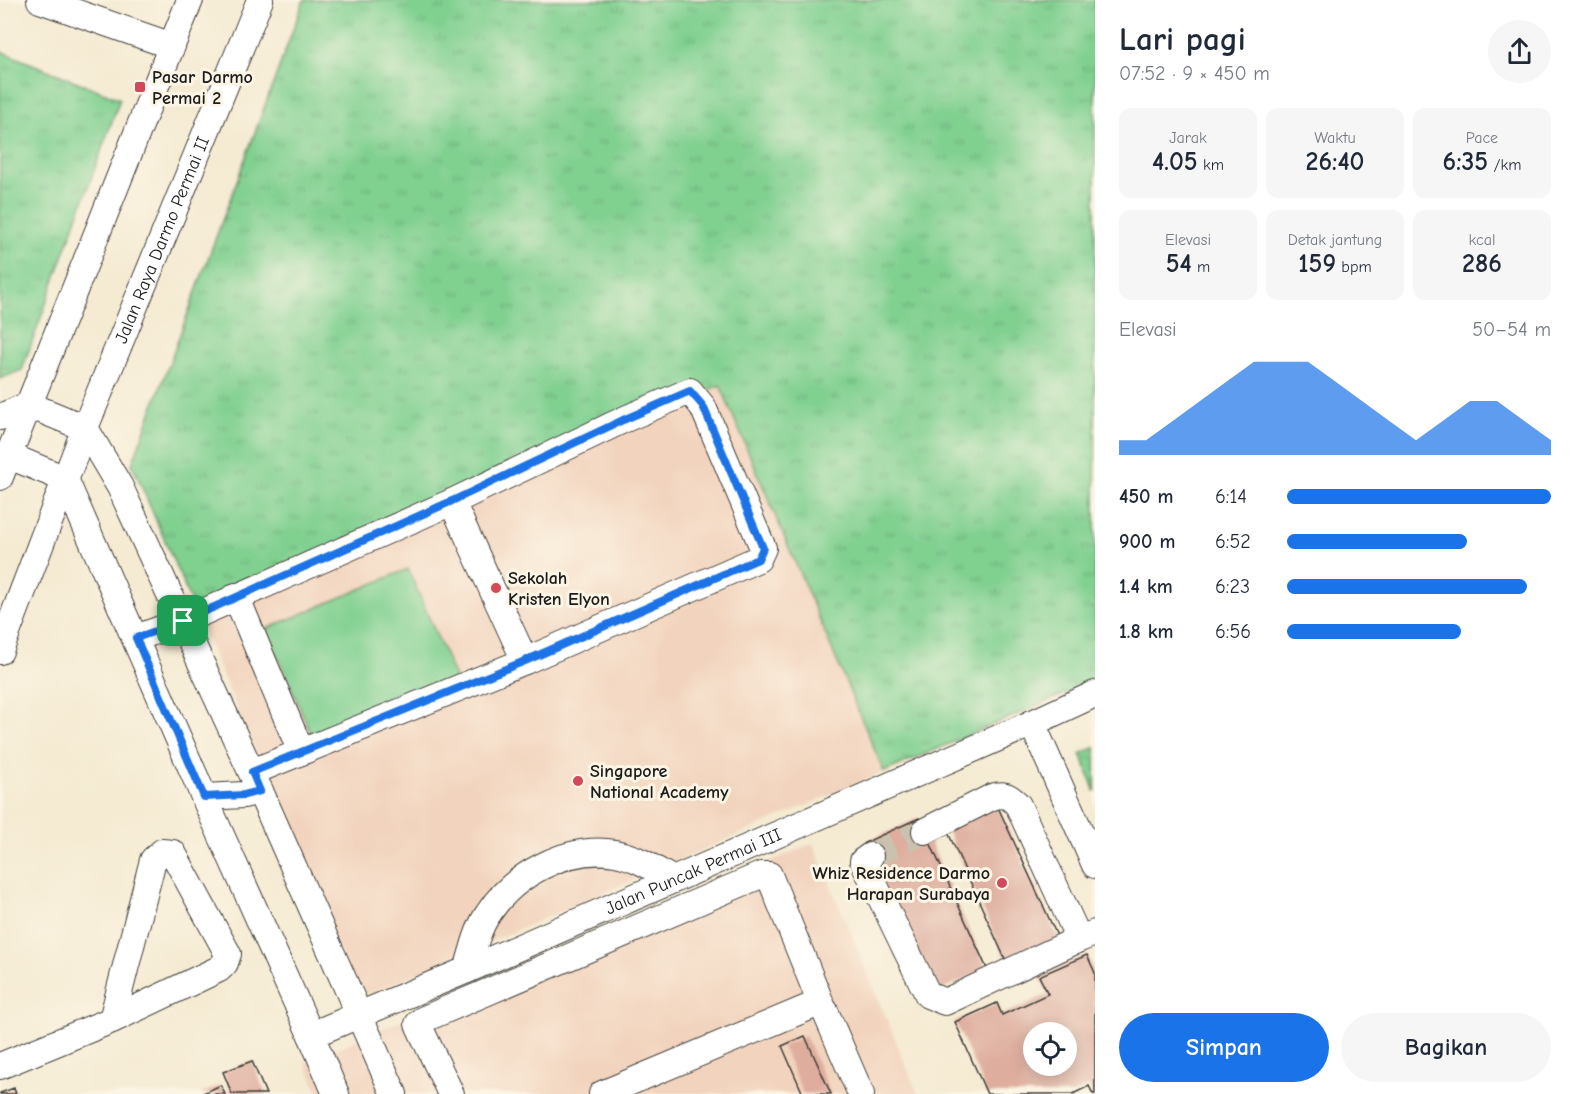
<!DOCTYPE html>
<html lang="id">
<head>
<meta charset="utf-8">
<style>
  body { margin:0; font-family:"Comic Neue",sans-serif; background:#f6f6f7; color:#1f2937; height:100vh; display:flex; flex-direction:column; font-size:22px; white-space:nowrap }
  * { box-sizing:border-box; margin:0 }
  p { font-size:20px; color:#747a83 }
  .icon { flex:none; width:33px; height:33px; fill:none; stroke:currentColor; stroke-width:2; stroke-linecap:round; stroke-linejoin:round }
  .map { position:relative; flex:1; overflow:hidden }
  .sheet { display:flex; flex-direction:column; background:#fff; width:480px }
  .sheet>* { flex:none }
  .fabs { position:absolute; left:1023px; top:1022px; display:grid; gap:12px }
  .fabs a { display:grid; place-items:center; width:54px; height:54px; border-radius:50%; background:#fff; box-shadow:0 3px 15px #0003; font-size:30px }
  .pin { position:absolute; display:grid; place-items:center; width:51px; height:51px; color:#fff; margin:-26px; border-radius:12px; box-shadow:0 3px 9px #0006 }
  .round { display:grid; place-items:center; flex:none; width:63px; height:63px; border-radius:32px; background:#f6f6f7 }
  .summary { display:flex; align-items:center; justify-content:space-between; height:102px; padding:0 24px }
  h1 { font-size:33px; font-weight:800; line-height:45px }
  .metrics { display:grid; grid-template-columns:repeat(3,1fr); gap:9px; height:102px; padding:6px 24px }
  .metrics div { display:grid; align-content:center; border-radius:12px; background:#f6f6f7; text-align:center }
  .metrics b { font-size:26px; font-weight:800 }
  .metrics small { font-size:16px; font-weight:400 }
  .metrics p { font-size:16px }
  .chart { height:168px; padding:12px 24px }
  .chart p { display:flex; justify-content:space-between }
  .chart svg { width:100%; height:108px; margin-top:6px; fill:#1a73e8; opacity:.7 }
  .primary-button { display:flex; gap:12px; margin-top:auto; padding:12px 24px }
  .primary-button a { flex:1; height:69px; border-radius:36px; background:#1a73e8; color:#fff; font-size:24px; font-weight:800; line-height:69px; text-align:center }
  .primary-button a+a { background:#f6f6f7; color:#1f2937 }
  ul { padding:0 24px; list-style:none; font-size:20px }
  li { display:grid; grid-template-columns:96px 72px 1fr; align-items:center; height:45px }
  li i { height:15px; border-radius:8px; background:#1a73e8 }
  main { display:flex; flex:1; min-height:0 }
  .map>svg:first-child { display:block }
  .built { fill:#f2d4be }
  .grass { fill:url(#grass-tufts); stroke:#4e7656; stroke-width:1.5 }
  .park { fill:#80d090; stroke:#4e7656; stroke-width:1.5 }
  .building { fill:#dead9e; fill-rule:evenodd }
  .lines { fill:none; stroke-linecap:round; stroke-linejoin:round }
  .minor-tunnel { stroke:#cac2ae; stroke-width:26; stroke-dasharray:26 13; stroke-linecap:butt }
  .minor-casing { stroke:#3d3b37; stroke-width:28 }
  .minor { stroke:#fff; stroke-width:26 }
  .route-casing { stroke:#fff; stroke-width:12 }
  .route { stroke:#1a73e8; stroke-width:8 }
  .poi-dot { fill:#d1495b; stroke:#fcf5e5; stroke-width:2 }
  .labels { text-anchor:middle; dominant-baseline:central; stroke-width:6; stroke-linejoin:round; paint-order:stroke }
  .poi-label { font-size:18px; font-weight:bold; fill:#1c1c1c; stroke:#fcf5e5; text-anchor:start }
  .street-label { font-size:18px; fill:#1c1c1c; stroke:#fcf5e5 }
</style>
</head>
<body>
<main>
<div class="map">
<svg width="1095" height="1094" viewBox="0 0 1095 1094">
  <defs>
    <pattern id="grass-tufts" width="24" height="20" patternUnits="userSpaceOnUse" patternTransform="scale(1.5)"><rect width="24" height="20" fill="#80d090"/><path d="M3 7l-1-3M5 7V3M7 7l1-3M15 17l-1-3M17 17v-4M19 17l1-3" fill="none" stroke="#6eb27c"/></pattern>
  </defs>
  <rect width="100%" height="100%" fill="#fcf5e5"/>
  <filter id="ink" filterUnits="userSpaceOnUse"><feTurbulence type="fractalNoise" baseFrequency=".0167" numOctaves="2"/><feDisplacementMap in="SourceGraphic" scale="12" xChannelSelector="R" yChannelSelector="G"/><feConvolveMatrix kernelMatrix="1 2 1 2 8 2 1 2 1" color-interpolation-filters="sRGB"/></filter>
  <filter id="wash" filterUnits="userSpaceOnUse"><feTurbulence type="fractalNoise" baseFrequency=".008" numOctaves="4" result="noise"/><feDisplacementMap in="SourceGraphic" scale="24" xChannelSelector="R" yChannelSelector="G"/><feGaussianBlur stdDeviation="1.35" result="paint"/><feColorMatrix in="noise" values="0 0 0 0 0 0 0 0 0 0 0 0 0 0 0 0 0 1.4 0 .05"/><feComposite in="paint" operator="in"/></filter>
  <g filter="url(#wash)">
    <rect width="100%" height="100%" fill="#f5ebd3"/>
    <g class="built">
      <polygon points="720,385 884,772 360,998 195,611"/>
      <polygon points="813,843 918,1094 319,1094 305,1062"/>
    </g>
    <g class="grass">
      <polygon points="304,0 1095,0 1095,681 884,772 720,385 195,611 132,464"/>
      <polygon points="0,51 120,99 22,370 0,379"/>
      <polygon points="1095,747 1095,792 1081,754"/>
    </g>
    <polygon class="park" points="408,569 457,682 315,743 266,629"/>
    <g id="blocks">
      <g class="building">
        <polygon points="997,805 1058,938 1006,961 946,828"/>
        <polygon points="919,818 987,969 932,994 864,843"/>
        <path d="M 1087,955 L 1095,973 L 1095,1094 L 1093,1094 L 1089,1086 L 1073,1094 L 987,1094 L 955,1022 L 997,1003 L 1002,1015 L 1048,994 L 1039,976 ZM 1034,1032 L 1066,1032 L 1066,1065 L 1034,1065 Z"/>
        <polygon points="805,1036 831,1094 803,1094 782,1046"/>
        <polygon points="252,1061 266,1094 232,1094 223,1072"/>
        <polygon points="221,1085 225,1094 201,1094"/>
        <polygon points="14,1088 16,1094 0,1094 0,1093"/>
      </g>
    </g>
  </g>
  <g filter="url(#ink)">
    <use href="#blocks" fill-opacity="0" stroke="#3d3b37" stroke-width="1.5"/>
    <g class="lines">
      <polyline class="minor-tunnel" points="870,856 925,831"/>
      <defs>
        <g id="minor">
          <polyline points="40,0 172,46"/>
          <polyline points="0,417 29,405 85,428 120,487 260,791 244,795 204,797"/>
          <polyline points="0,458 7,455 65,479"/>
          <polyline points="0,477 190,0"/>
          <polyline points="65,479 204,797 311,1035 336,1094"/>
          <polyline points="452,502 525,661"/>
          <polyline points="236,596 301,752"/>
          <polyline points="136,638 183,621 452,502 623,420 690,391 703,407 763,548 758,559 525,661 252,772"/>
          <path id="s1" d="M 0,651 L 85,428 L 260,0"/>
          <polyline points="1032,723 1095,865"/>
          <polyline points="260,791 394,1094"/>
          <path d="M 925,831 L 992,797 C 1005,793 1009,796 1018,805 L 1079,939 L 1095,933"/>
          <polyline points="870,856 863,861 928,995 945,1002 1079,939"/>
          <path d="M 467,970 C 473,951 477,930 488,914 C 513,875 567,845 615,853 C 637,857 655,869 673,880"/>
          <path id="s2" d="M 311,1035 L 467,970 L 1026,726 L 1095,694"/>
          <polyline points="0,1066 112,1020 219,969 225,963 228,954 173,853 162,852 153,860 112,1020"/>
          <polyline points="451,1094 418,1024 422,1020 761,875 769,875 822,1006"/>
          <polyline points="602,1094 819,1003 825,1011 861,1094"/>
        </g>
      </defs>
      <use href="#minor" class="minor-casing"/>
      <use href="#minor" class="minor"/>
    </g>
  </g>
  <g class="lines" filter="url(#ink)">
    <defs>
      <polygon id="route" points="690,391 703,406 763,548 758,559 525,661 252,772 260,791 244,795 204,797 136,638 183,621 452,501 623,420"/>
    </defs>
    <use href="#route" class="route-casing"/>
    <use href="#route" class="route"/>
  </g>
  <g class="poi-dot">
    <rect x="134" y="81" width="12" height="12" rx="3"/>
    <circle cx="496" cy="588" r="6"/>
    <circle cx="578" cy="781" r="6"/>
    <circle cx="1002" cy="883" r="6"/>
  </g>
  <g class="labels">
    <g class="poi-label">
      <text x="152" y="77">Pasar Darmo<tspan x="152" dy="21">Permai 2</tspan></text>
      <text x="508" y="578">Sekolah<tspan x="508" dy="21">Kristen Elyon</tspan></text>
      <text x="590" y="771">Singapore<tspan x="590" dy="21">National Academy</tspan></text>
      <text x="990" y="873" text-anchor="end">Whiz Residence Darmo<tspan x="990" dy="21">Harapan Surabaya</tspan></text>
    </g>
    <g class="street-label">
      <text stroke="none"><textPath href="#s1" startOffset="442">Jalan Raya Darmo Permai II</textPath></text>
      <text stroke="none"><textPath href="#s2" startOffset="416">Jalan Puncak Permai III</textPath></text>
    </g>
  </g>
</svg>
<div class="fabs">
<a><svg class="icon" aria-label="locate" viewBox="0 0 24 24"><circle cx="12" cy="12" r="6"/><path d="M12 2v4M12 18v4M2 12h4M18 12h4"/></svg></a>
</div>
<div class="pin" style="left:183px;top:621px;background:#1e9e55"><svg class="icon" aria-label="arrive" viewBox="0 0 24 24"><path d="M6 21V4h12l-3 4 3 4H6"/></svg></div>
</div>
<section class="sheet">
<div class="summary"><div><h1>Lari pagi</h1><p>07:52 · 9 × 450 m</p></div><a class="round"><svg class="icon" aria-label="share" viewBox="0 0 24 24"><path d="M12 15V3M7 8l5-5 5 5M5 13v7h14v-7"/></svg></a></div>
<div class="metrics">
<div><p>Jarak</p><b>4.05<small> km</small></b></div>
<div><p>Waktu</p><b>26:40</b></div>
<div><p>Pace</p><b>6:35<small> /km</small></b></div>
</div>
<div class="metrics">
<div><p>Elevasi</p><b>54<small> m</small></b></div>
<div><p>Detak jantung</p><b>159<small> bpm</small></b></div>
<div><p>kcal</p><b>286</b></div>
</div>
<div class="chart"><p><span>Elevasi</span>50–54 m</p>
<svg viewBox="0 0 160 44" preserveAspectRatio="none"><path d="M0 44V38L10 38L20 30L30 22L40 14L50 6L60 6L70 6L80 14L90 22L100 30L110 38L120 30L130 22L140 22L150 30L160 38V44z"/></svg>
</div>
<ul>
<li><b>450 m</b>6:14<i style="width:100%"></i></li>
<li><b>900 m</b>6:52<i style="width:68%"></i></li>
<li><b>1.4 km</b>6:23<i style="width:91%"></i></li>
<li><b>1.8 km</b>6:56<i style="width:66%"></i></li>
</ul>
<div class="primary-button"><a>Simpan</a><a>Bagikan</a></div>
</section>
</main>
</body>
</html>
